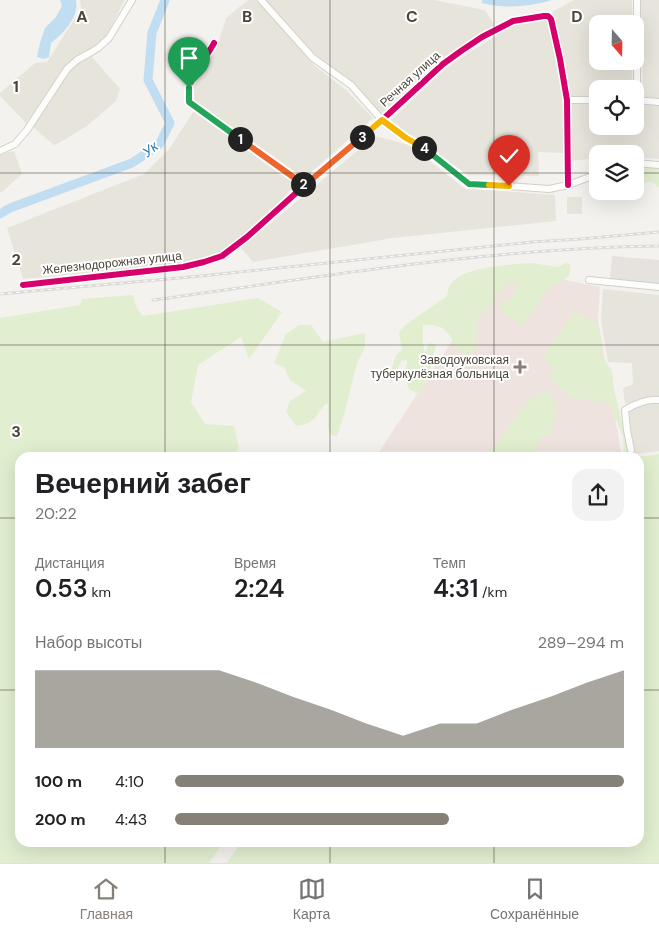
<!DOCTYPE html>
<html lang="ru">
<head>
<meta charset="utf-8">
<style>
  body { margin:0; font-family:"DM Sans",sans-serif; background:#f2f2f2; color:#202124; height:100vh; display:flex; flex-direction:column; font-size:19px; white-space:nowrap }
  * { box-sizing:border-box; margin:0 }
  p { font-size:16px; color:#757577 }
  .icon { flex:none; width:28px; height:28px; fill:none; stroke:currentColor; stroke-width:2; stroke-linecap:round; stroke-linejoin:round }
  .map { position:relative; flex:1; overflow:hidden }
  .drawer { position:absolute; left:15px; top:452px; width:629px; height:395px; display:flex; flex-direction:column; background:#fff; border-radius:15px; box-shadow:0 5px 20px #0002 }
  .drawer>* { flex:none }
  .needle { width:32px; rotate:160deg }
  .buttons { position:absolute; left:589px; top:15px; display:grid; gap:10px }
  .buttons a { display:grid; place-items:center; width:55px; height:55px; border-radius:10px; background:#fff; box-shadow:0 5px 20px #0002; font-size:25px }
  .pin { position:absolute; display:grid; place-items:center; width:42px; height:42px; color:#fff; margin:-51px -21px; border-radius:50% 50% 50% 0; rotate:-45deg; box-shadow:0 0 5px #0007 }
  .pin .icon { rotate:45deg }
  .km { position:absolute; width:25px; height:25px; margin:-12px; border-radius:50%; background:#222; color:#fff; font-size:14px; line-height:25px; text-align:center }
  .round { display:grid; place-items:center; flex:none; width:52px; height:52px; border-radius:15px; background:#f2f2f2 }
  .summary { display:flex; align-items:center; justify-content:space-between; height:85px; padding:0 20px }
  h1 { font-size:28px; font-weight:600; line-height:38px }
  .stats { display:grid; grid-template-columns:repeat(3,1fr); gap:8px; height:85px; padding:5px 20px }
  .stats div { display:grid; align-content:center }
  .stats b { font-size:25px; font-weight:600 }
  .stats small { font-size:14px; font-weight:400 }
  .stats p { font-size:14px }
  .chart { height:140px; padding:10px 20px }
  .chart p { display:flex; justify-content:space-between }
  .chart svg { width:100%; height:90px; margin-top:5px; fill:#868178; opacity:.7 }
  ul { padding:0 20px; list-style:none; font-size:16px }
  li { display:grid; grid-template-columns:80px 60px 1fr; align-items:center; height:38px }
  li i { height:12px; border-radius:6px; background:#868178 }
  .dock { display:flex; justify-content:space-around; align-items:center; height:70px; border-top:1px solid #e0e0e0; background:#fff; font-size:14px; color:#757577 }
  .dock a { display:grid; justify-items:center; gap:2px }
  .dock .active { color:#868178 }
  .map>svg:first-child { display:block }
  .residential { fill:#e7e4dc }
  .industrial { fill:#e6e2de }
  .medical { fill:#eee3df }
  .green { fill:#e1eecf }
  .water { fill:#c0ddf1 }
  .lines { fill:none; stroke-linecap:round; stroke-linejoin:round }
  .river { stroke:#c0ddf1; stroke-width:9 }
  .minor-casing { stroke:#d2d0cb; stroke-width:8 }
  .minor { stroke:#fdfdfc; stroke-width:6 }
  .rail-casing { stroke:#dbdbda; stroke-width:3 }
  .rail { stroke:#fff; stroke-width:1; stroke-dasharray:4; stroke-linecap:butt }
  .cycleway-casing { stroke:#fff; stroke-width:9 }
  .cycleway { stroke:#d6006c; stroke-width:6 }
  .split-1-casing { stroke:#fff; stroke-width:10 }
  .split-2-casing { stroke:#fff; stroke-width:10 }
  .split-3-casing { stroke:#fff; stroke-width:10 }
  .split-4-casing { stroke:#fff; stroke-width:10 }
  .split-5-casing { stroke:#fff; stroke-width:10 }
  .split-6-casing { stroke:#fff; stroke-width:10 }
  .split-1 { stroke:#22a559; stroke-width:6 }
  .split-2 { stroke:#f0652b; stroke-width:6 }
  .split-3 { stroke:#f0652b; stroke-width:6 }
  .split-4 { stroke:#f5b400; stroke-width:6 }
  .split-5 { stroke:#22a559; stroke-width:6 }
  .split-6 { stroke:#f5b400; stroke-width:6 }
  .grid { fill:none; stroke:#4b4439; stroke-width:1; stroke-opacity:0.55 }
  .poi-dot { fill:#868178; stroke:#fff; stroke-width:2 }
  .labels { text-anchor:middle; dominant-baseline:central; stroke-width:4; stroke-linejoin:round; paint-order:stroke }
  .street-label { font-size:12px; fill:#4b4439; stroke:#fff }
  .poi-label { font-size:12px; fill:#4b4439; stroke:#fff; text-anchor:end }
  .water-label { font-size:14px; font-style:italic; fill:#2e7ab2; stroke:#fff }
  .grid-label { font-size:16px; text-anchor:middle; font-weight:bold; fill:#4b4439; stroke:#fff; stroke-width:4; stroke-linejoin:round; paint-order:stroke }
</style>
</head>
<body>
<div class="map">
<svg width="659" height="863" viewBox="0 0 659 863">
  <rect width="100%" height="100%" fill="#f4f2ee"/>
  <g class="residential">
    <polygon points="80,0 125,0 107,34 93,48 70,61 26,123 0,96 0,93 35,63 47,62 81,9"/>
    <polygon points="248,0 256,0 315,66 346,90 373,118 302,180 193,100 193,89 217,47 226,18"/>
    <polygon points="265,0 434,0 485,10 495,26 441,59 381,114 353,82 316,55"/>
    <polygon points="574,0 632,0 632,24 598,24 598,61 632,61 632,89 598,89 597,97 568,97 562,57 552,12"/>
    <polygon points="641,0 659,0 659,99 643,98"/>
    <polygon points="549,20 560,73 563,105 563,153 538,152 539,176 468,175 426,146 406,136 389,122 445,69 465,55 514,25"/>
    <polygon points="92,57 120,89 116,101 87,126 64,140 54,145 32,126 67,69 78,60"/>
    <polygon points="635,102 659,104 659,159 635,157 635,154 598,154 597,158 570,161 570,103 597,103 598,126 635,126"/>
    <polygon points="195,109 297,184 244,236 217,254 182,264 23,279 7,228 144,174 170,148"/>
    <polygon points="375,136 409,145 464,188 555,195 556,221 393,238 253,262 241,248"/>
    <polygon points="14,151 22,174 2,192 0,192 0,154"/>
    <rect x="567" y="197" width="15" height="17"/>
    <polygon points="603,289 659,295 659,397 649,397 625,404 623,388 633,384 632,363 608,362 601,320"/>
    <polygon points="651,401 659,402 659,451 635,454 628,411"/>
  </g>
  <polygon class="industrial" points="612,256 659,260 659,284 610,280"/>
  <polygon class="medical" points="501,267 600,287 598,321 622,457 375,458"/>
  <g class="green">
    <polygon points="639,166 659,168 659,187 651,182 635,182 635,167"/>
    <path d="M 531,263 L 558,267 L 566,263 L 571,265 L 569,276 L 547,290 L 523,326 L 501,312 L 502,309 L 499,306 L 504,299 L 509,302 L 518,283 L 511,281 L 496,297 L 487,310 L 477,316 L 476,350 L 464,356 L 455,347 L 450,336 L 443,328 L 432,325 L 423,325 L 423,343 L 425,353 L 429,343 L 436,345 L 430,369 L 420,395 L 409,389 L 405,379 L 402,376 L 407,364 L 407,360 L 401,361 L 396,374 L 391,372 L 396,355 L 402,350 L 399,332 L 407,324 L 447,296 C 448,293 448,288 450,285 C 462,266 510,265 531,263 Z"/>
    <polygon points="133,295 136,307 143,316 258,298 282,312 249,359 241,337 198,365 191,402 205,424 234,426 239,447 235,454 236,457 20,458 20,842 223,843 209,863 0,863 0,318 80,305 82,299"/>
    <polygon points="574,312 597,324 603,345 600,354 612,371 614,389 630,456 648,456 659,454 659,863 227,863 241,842 639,842 639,458 624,457 623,436 609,403 569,397 549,376 553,368 543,357"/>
    <path d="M 299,325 L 311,325 L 323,342 L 365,333 L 365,347 L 357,363 L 344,415 L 337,436 L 331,435 L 328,427 L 328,405 L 326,403 C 315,416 315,424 296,426 L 286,412 L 290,401 L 306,391 L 290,380 L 284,367 L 274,363 L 286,334 Z"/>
    <polygon points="547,391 557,406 551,434 537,440 536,457 486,457 530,398"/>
  </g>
  <g class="water">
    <path d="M 60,0 L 76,0 C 76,3 77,6 76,9 C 74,23 61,35 51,43 L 49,57 L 44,59 L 37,57 L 40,43 L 45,28 L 56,17 L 62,6 Z"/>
    <path d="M 482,0 L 552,0 C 530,7 505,9 482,3 Z"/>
  </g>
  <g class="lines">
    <polyline class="river" points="0,214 10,208 132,163 159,145 170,123 148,80 152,33 165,0"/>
    <defs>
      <g id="minor">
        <polyline points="261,0 313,58 351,85 382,120 406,138 427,149 469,183 549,189 568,185 598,174"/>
        <polyline points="637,0 637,100"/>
        <path d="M 214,43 C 205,61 184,79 189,102 L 305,185"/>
        <polyline points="567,100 598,100"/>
        <polyline points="635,100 659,102"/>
        <polyline points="0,151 15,144 27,130 67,69 77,60 88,54 98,48 109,38 132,0"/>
        <polyline points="635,163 659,165"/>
        <polyline points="589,280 659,287"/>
        <polyline points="23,285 183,267 204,262 222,256 247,237 305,185 382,120 443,64 461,51 482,37 513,21 544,16 548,16 551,19 560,59 567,100 568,185"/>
        <path d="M 631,450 L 627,430 L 625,410 C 635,404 647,399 659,400"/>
      </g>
    </defs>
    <use href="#minor" class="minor-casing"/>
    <use href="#minor" class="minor"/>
    <defs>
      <g id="rail">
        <polyline points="0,294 201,276 532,242 580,239 659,232"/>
        <path d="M 153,300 C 321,277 489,248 659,246"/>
      </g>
    </defs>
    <use href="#rail" class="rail-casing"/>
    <use href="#rail" class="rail"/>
    <defs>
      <g id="cycleway">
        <path d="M 214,43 C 205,61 184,79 189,102 L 305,185"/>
        <polyline points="23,285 183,267 204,262 222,256 247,237 305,185 382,120 443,64 461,51 482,37 513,21 544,16 548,16 551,19 560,59 567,100 568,185"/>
      </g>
    </defs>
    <use href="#cycleway" class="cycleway-casing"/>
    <use href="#cycleway" class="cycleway"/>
  </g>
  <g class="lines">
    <defs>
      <polyline id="split-1" points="189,88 189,102 240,139"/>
      <polyline id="split-2" points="240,139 303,184"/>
      <polyline id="split-3" points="303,184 305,185 362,137"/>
      <polyline id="split-4" points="362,137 382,120 406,138 424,148"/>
      <polyline id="split-5" points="424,148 469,184 489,185"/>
      <polyline id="split-6" points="489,185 509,186"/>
    </defs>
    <use href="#split-1" class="split-1-casing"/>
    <use href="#split-2" class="split-2-casing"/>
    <use href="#split-3" class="split-3-casing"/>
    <use href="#split-4" class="split-4-casing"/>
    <use href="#split-5" class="split-5-casing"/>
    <use href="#split-6" class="split-6-casing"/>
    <use href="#split-1" class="split-1"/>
    <use href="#split-2" class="split-2"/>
    <use href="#split-3" class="split-3"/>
    <use href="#split-4" class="split-4"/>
    <use href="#split-5" class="split-5"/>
    <use href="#split-6" class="split-6"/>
  </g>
  <path class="grid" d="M 165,0 L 165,458M 330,0 L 330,458M 494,0 L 494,458M 0,173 L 598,173M 635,173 L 659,173M 0,345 L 659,345M 0,518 L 20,518M 639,518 L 659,518M 0,690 L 20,690M 639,690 L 659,690M 165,842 L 165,863M 330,842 L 330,863M 494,842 L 494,863"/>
  <path class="poi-dot" d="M517.5 359.5h5v5h5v5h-5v5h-5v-5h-5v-5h5z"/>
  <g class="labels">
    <g class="street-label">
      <text transform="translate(410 79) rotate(-42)">Речная улица</text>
      <text transform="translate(112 263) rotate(-6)">Железнодорожная улица</text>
    </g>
    <g class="poi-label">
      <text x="509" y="360">Заводоуковская<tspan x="509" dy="14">туберкулёзная больница</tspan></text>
    </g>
    <g class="water-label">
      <text transform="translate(150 149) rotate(-39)">Ук</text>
    </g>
  </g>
  <g class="grid-label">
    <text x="82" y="22">A</text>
    <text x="247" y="22">B</text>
    <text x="412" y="22">C</text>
    <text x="577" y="22">D</text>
    <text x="16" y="92">1</text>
    <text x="16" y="265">2</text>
    <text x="16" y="437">3</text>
  </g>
</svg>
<div class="buttons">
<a><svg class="needle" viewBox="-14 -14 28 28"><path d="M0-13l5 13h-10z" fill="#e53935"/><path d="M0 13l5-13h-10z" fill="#757577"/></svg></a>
<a><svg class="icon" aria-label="locate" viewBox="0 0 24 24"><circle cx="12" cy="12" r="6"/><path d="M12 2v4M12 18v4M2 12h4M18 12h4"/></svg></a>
<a><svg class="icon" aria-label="layers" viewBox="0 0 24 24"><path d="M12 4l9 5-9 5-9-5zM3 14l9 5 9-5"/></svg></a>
</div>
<div class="pin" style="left:189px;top:88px;background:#1e9e55"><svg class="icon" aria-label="arrive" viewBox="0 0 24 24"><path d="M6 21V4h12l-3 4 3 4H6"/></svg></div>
<div class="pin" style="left:509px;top:186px;background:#d93025"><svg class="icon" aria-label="check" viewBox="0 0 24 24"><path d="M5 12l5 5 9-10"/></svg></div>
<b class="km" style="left:240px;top:139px">1</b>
<b class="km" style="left:303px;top:184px">2</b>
<b class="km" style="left:362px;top:137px">3</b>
<b class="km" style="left:424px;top:148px">4</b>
<section class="drawer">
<div class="summary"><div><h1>Вечерний забег</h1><p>20:22</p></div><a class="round"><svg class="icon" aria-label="share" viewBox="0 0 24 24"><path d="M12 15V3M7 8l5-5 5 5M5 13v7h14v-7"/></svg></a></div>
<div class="stats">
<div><p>Дистанция</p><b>0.53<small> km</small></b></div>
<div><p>Время</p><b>2:24</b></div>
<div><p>Темп</p><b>4:31<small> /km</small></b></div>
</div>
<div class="chart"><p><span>Набор высоты</span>289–294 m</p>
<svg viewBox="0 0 160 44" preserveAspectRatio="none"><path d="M0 44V6L10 6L20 6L30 6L40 6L50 6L60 12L70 19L80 25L90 32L100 38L110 32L120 32L130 25L140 19L150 12L160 6V44z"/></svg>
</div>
<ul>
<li><b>100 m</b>4:10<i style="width:100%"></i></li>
<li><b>200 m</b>4:43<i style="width:61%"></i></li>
</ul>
</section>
</div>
<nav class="dock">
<a class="active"><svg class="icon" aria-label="home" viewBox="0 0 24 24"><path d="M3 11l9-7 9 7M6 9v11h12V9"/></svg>Главная</a>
<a><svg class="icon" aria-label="map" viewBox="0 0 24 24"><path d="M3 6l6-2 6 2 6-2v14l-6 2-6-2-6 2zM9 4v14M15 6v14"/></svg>Карта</a>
<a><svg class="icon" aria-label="saved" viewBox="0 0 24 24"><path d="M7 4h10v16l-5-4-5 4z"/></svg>Сохранённые</a>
</nav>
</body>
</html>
